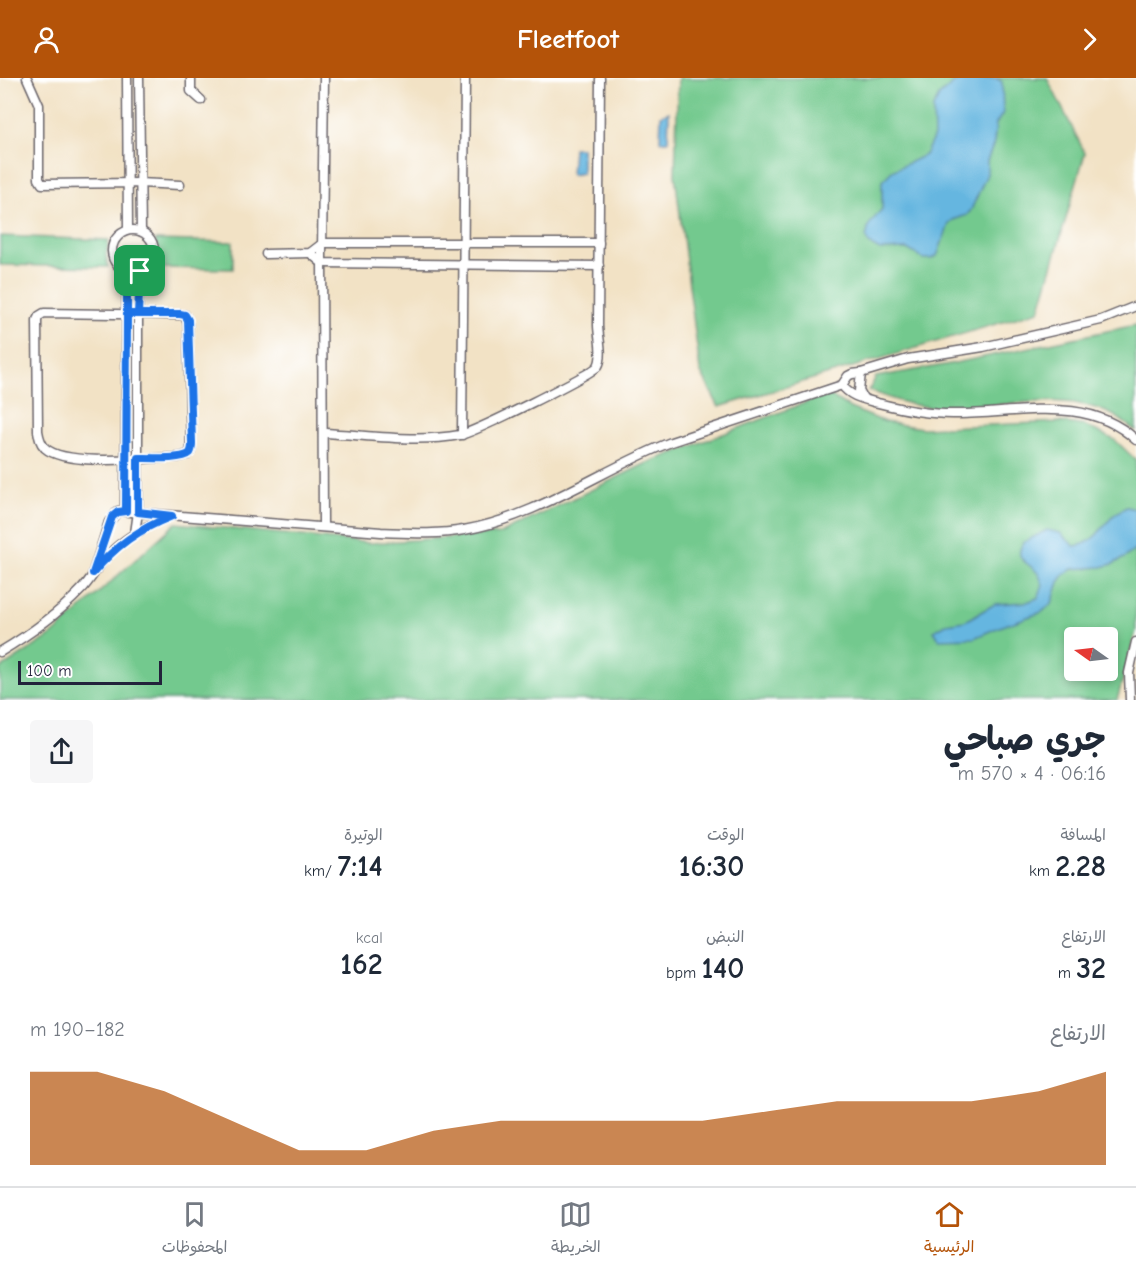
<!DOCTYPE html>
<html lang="ar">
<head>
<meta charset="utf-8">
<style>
  body { margin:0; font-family:"Comic Neue","Playpen Sans Arabic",sans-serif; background:#f6f6f7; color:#1f2937; direction:rtl; height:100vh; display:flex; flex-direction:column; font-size:22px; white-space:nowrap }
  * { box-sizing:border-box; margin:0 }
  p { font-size:20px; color:#747a83 }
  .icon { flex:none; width:33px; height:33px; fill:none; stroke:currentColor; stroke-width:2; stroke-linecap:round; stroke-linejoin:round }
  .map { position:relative; height:622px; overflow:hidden; direction:ltr }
  .sheet { display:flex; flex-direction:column; background:#fff; flex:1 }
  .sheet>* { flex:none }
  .needle { width:39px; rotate:284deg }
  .fabs { position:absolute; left:1064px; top:549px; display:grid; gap:12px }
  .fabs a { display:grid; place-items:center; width:54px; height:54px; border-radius:6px; background:#fff; box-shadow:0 3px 9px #0003; font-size:30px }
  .scale { position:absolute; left:18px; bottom:15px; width:144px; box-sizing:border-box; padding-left:6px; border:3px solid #22223b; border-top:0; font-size:16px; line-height:21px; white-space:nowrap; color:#22223b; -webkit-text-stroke:4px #fff; paint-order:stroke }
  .pin { position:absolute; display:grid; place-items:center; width:51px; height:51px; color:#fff; margin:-26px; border-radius:12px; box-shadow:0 3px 9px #0006 }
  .round { display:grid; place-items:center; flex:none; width:63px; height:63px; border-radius:6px; background:#f6f6f7 }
  .head { display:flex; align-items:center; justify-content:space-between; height:102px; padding:0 30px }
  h1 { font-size:33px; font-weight:700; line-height:45px }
  .metrics { display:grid; grid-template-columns:repeat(3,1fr); gap:9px; height:102px; padding:6px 30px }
  .metrics div { display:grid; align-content:center }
  .metrics b { font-size:30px; font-weight:700 }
  .metrics small { font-size:16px; font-weight:400 }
  .metrics p { font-size:16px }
  .chart { height:168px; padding:12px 30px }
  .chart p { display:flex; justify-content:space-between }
  .chart svg { width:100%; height:108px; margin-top:6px; fill:#b45309; opacity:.7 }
  header { display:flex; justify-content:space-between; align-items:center; height:78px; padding:0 30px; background:#b45309; color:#fff; font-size:27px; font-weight:700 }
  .dock { display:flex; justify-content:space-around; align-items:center; height:84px; border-top:2px solid #e0e1e3; background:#fff; font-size:16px; color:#747a83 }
  .dock a { display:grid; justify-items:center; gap:3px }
  .dock .on { color:#b45309 }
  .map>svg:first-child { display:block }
  .green { fill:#73c98e; stroke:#4a7664; stroke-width:1.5; fill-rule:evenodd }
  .water { fill:#65b6e0; stroke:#446c8e; stroke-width:1.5 }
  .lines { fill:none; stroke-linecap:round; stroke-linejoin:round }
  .street-casing { stroke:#6b656b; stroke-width:11 }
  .street { stroke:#fff; stroke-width:8 }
  .route-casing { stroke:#fff; stroke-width:12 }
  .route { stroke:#1a73e8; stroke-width:8 }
</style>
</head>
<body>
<header><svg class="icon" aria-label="forward" viewBox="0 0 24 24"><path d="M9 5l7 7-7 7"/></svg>Fleetfoot<svg class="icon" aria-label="person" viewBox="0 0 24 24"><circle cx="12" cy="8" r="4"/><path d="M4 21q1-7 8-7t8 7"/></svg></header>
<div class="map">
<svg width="1136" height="622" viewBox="0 0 1136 622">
  <rect width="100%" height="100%" fill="#fff"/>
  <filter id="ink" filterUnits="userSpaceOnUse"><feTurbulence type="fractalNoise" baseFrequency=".0167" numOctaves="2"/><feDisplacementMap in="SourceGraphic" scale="12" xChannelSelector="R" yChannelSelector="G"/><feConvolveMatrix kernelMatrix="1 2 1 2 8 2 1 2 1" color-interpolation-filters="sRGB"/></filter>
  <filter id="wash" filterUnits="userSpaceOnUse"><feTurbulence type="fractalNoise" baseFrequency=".008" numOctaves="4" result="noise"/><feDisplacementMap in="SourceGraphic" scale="24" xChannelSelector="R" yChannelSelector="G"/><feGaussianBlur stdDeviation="1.35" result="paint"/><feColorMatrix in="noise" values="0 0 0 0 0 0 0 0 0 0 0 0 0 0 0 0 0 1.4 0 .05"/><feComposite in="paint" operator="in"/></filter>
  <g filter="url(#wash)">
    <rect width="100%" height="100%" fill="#f2e2c5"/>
    <g class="green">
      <polygon points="678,0 1047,0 1085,75 1039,233 719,329 700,293 675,97"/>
      <polygon points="0,158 109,162 106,177 108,189 0,187"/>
      <polygon points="155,162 233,164 233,191 154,190 158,177"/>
      <path d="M 1136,247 L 1136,353 C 1128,348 1121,341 1113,337 C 1059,310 997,332 940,330 C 914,329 892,322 869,312 L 876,299 L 950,286 Z"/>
      <path d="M 828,316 L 850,330 L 885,344 L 922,350 L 1060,344 L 1086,348 L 1115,362 L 1136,382 L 1136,553 L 1117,622 L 0,622 L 0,591 L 52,557 L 176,445 L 370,465 L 500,456 L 647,385 ZM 1074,560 L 1107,560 L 1107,592 L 1074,592 Z"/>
    </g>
    <g class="water">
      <polygon points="966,0 996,0 1002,4 1003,35 996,46 994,65 987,83 987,96 971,132 967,137 953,142 949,146 937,178 931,181 924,181 907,171 880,172 869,166 866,160 869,147 882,131 882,103 892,93 925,77 934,58 933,30 939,18 955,4"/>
      <polygon points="669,34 668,63 660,63 661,37"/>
      <polygon points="573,70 582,70 582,95 571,97"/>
      <path d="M 1127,429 L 1136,431 L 1136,471 L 1124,480 L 1113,486 L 1102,489 L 1072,491 L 1064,497 L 1059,504 L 1052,525 L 1042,534 L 997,550 L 974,560 L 939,561 L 934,553 L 946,546 L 965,543 L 995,526 L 1027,524 L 1038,520 L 1043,507 C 1043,506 1039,498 1039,497 C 1031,484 1011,483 1024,464 L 1047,452 L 1060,455 L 1074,468 C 1099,467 1106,436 1127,429 Z"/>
    </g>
  </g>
  <g filter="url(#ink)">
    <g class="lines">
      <defs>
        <g id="street">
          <polyline points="27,0 39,27 39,101 42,106 139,105 180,107"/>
          <polyline points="127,0 128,152"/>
          <polyline points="139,0 141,153"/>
          <polyline points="191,0 191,13 201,22"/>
          <circle cx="133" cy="173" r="21"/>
          <polyline points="310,175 322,185 599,188"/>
          <polyline points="266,176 310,175 323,165 599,165"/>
          <path d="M 44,235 L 185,237 L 188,246 L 191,373 L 187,377 L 179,379 C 149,380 66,389 45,370 C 40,365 39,359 38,353 L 37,242 L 39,238 Z"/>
          <polyline points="861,295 859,313 863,320"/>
          <path d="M 842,307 C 850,319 864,321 878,325 C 905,332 931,337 959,336 C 1018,336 1087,316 1136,362"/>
          <path d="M 323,355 C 368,357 416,365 460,357 C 473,355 592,296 598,288 C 604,278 598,258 598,247 L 600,0"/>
          <polyline points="462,357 465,0"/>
          <polyline points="125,433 127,193"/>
          <polyline points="323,448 322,175 324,0"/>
          <polyline points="135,455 138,434 138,236 140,193"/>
          <path d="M 93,495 L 109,444 L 118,433 L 381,454 C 409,455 436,457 464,452 C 538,439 602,391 671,364 L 842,307 L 848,298 L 852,296 L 861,295 L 908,281 L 983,269 L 1101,242 L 1136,228"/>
          <path d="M 0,574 C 30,556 57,537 81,512 C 91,502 97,489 106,479 C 124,460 145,448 168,439"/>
          <polyline points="1130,622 1129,595 1136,564"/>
        </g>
      </defs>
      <use href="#street" class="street-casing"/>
      <use href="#street" class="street"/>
    </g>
  </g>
  <g class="lines" filter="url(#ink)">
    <defs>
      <path id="route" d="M 140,193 L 138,236 L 127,236 L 126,433 L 118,434 L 112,439 L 93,495 C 115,468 139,451 172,438 L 138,434 L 138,380 C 149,380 183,382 190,375 C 192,372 192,368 192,365 L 188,242 L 185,237 L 180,236 L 127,236 L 127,193 L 140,193"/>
    </defs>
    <use href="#route" class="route-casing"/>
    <use href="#route" class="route"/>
  </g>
</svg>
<div class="fabs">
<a><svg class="needle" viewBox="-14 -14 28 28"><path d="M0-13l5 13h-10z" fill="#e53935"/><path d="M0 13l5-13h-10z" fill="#747a83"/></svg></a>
</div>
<div class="scale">100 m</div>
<div class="pin" style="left:140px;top:193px;background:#1e9e55"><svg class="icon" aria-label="arrive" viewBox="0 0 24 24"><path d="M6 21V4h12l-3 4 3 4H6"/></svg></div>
</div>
<section class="sheet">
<div class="head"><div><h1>جري صباحي</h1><p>06:16 · 4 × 570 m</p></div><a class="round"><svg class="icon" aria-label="share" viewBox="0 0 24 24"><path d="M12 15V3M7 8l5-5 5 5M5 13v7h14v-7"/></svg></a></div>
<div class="metrics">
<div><p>المسافة</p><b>2.28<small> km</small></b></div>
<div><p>الوقت</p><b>16:30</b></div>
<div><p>الوتيرة</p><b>7:14<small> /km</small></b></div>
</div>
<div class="metrics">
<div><p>الارتفاع</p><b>32<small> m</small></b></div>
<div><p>النبض</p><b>140<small> bpm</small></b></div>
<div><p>kcal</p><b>162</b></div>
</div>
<div class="chart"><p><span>الارتفاع</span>182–190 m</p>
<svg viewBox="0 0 160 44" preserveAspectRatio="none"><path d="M0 44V6L10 6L20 14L30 26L40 38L50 38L60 30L70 26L80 26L90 26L100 26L110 22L120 18L130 18L140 18L150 14L160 6V44z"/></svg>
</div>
</section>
<nav class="dock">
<a class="on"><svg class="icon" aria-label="home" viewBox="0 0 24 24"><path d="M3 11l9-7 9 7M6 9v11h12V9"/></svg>الرئيسية</a>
<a><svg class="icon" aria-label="map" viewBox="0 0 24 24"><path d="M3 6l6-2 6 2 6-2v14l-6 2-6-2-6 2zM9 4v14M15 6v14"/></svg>الخريطة</a>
<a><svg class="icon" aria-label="saved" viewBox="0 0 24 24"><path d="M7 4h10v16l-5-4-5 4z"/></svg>المحفوظات</a>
</nav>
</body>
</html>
